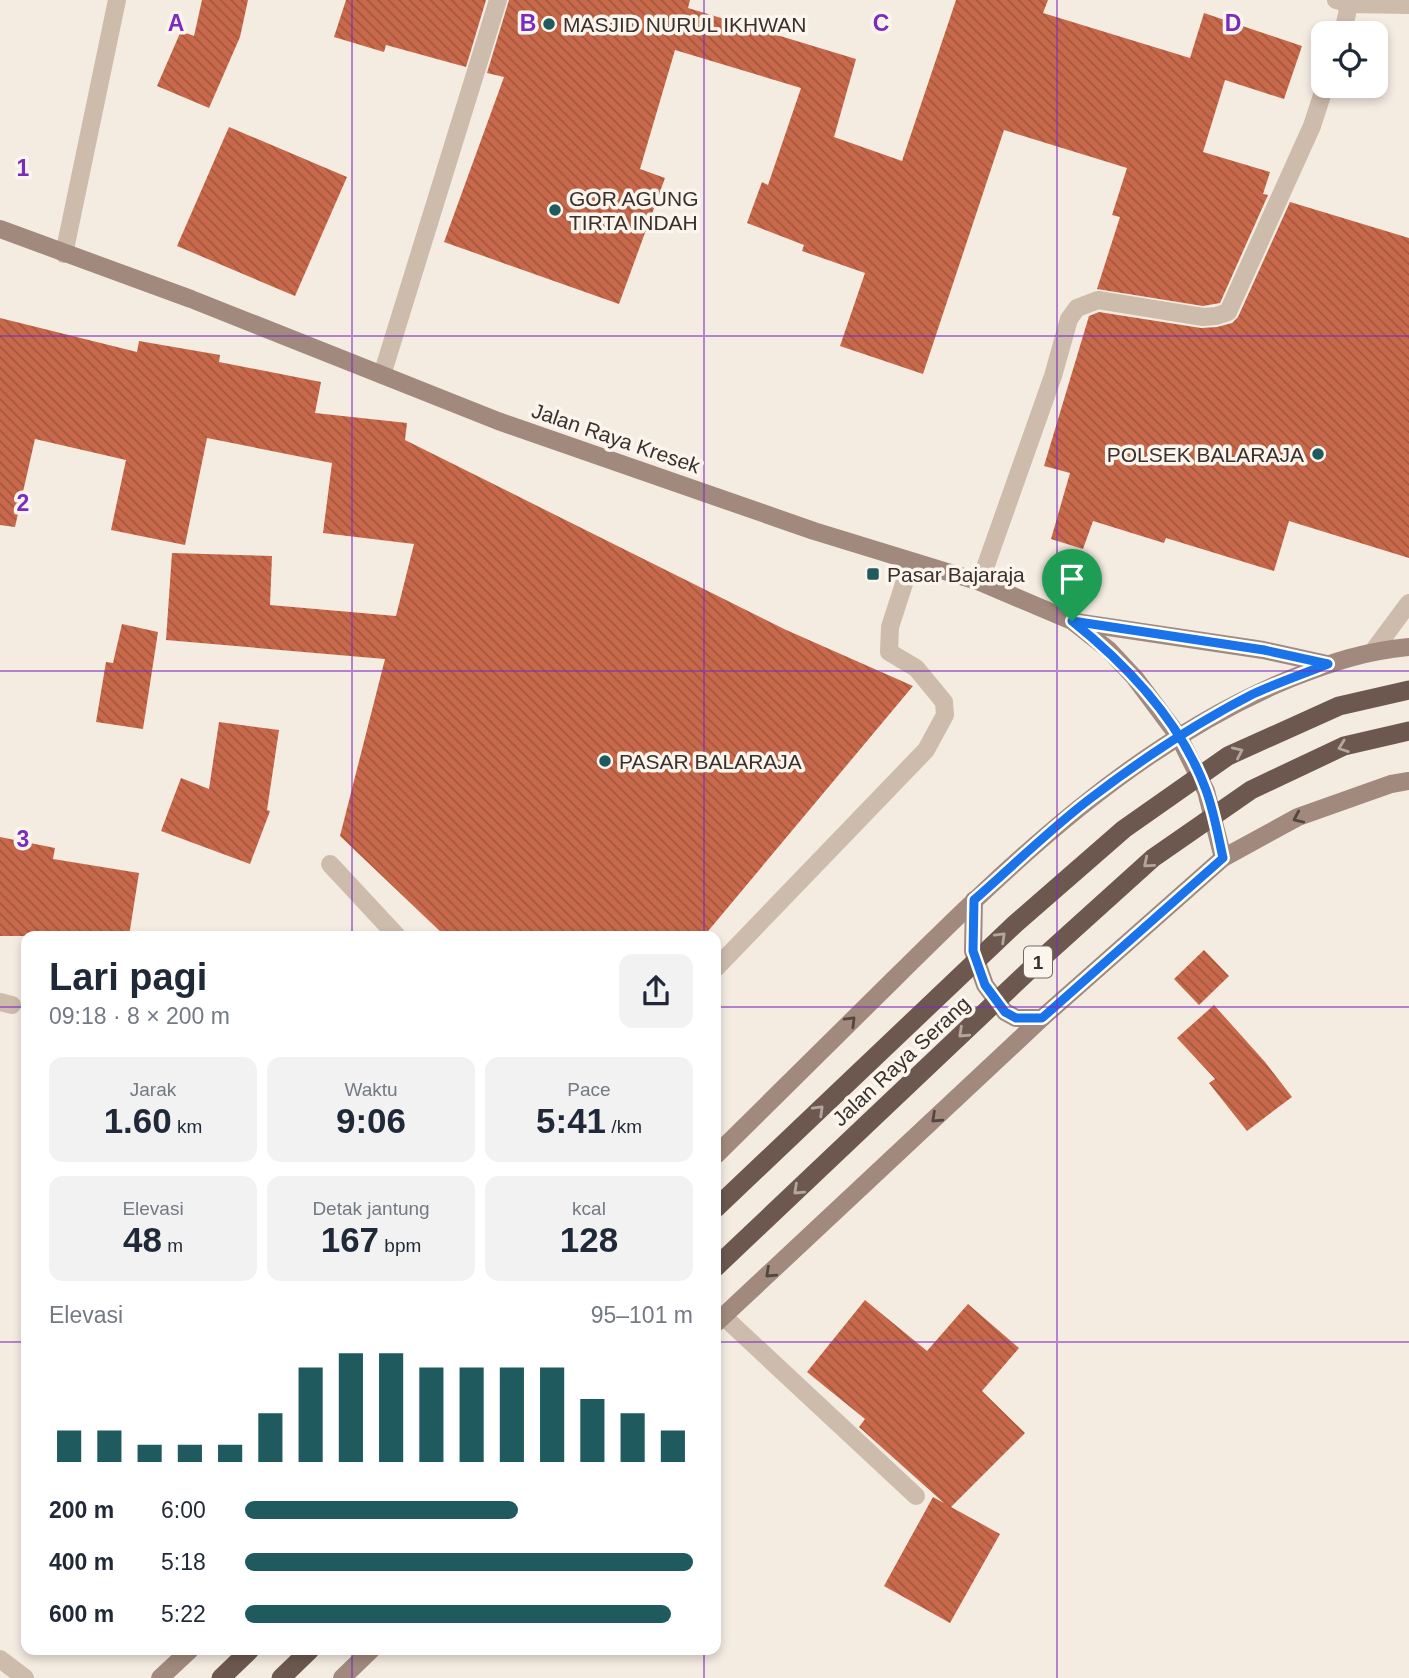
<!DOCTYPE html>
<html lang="id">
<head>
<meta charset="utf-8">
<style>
  body { margin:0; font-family:Arial,sans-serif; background:#f2f2f3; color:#1f2937; height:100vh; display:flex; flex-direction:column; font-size:26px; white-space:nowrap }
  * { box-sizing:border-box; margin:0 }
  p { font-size:23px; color:#747a83 }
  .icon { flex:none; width:38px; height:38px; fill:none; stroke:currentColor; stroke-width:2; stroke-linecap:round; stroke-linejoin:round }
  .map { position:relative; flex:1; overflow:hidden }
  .panel { position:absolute; left:21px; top:931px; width:700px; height:724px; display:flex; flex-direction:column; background:#fff; border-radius:14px; box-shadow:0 4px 10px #0003 }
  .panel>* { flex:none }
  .tools { position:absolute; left:1311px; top:21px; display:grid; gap:14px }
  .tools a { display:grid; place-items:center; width:77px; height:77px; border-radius:14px; background:#fff; box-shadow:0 4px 10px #0003; font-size:35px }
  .pin { position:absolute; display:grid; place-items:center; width:60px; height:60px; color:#fff; margin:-72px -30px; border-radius:50% 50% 50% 0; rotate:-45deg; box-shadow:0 0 7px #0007 }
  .pin .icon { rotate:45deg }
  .round { display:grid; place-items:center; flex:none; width:74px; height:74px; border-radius:14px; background:#f2f2f3 }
  .summary { display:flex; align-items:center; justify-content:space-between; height:119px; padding:0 28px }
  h1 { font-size:38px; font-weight:600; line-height:52px }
  .figures { display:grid; grid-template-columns:repeat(3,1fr); gap:10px; height:119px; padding:7px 28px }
  .figures div { display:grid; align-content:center; border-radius:14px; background:#f2f2f3; text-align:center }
  .figures b { font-size:35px; font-weight:600 }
  .figures small { font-size:19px; font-weight:400 }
  .figures p { font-size:19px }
  .chart { height:196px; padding:14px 28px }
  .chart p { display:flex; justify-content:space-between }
  .chart svg { width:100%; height:126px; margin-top:7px; stroke:#1f5a5e; stroke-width:6 }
  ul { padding:0 28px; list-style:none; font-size:23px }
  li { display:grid; grid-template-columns:112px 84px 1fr; align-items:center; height:52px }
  li i { height:18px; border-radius:9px; background:#1f5a5e }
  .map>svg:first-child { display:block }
  .building { fill:url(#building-back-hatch) }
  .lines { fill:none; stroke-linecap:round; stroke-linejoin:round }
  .service { stroke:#cdbbac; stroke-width:18 }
  .minor { stroke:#cdbbac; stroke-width:18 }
  .secondary { stroke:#a18a7d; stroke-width:18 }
  .trunk { stroke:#6c584f; stroke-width:19 }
  .oneway { stroke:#b4a69e }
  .oneway2 { stroke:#544640 }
  .route-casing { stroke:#fff; stroke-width:14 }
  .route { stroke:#1a73e8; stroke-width:9 }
  .grid { fill:none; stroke:#7b2cbf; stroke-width:2; stroke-opacity:0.55 }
  .poi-dot { fill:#1f5a5e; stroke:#fbf5ee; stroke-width:2.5 }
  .labels { text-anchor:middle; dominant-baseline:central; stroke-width:7; stroke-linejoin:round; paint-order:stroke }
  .shield { fill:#fbf5ee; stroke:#756b66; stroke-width:2 }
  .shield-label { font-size:19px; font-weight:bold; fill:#3b302b }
  .poi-label { font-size:21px; fill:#3b302b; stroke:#fbf5ee; text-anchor:start }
  .street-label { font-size:21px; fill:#3b302b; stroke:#fbf5ee }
  .grid-label { font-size:23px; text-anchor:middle; font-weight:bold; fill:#7b2cbf; stroke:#fbf5ee; stroke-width:7; stroke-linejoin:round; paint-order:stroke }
</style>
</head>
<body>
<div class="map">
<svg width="1409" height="1678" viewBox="0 0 1409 1678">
  <defs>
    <pattern id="building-back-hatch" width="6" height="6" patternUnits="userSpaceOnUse" patternTransform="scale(1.75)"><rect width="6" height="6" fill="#c8694b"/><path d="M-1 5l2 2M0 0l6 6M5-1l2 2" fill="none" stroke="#a4573f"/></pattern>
  </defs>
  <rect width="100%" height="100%" fill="#f4ebe1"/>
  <g class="building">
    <polygon points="202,0 248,0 240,37 209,108 157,86 181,31 194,36"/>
    <polygon points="346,0 486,0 466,67 386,45 384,52 334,37"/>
    <polygon points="509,0 690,0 688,8 856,59 834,137 902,161 956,0 1048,0 1043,13 1190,58 1204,13 1302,46 1284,99 1225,80 1203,152 1270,172 1263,194 1268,195 1220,303 1203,306 1097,289 1120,217 1112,215 1127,168 1004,130 923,374 840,346 865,273 802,251 804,245 747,223 762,182 768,185 801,88 675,50 640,169 665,178 619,304 444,242 504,77 487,73"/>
    <polygon points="229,127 347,177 295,296 177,246"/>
    <polygon points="1290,202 1409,238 1409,558 1289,521 1274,571 1166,538 1164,543 1093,521 1083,549 1051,539 1070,473 1044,466 1089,316 1099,312 1201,328 1217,327 1232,323 1238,317"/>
    <polygon points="0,318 137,352 139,341 220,355 219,362 321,382 315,413 407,423 405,440 784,629 913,686 704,936 445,936 340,836 385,659 166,640 172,553 272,556 270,605 396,616 414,544 323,533 332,463 207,438 185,545 111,530 126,460 35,439 15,527 0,525"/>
    <polygon points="122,624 158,632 143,729 96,722 106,662 113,663"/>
    <polygon points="219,722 279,730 267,810 270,811 250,864 161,831 181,778 209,789"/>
    <polygon points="0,837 55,848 53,859 139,873 129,936 0,936"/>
    <polygon points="1204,950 1229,976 1199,1005 1174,979"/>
    <polygon points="1214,1005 1265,1062 1292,1097 1247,1131 1209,1083 1215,1079 1177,1038"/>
    <polygon points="865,1300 927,1351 968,1304 1019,1348 982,1391 1025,1433 951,1507 1000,1534 950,1623 884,1586 933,1497 944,1503 859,1427 865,1419 807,1372"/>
  </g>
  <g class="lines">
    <polyline class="service" points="723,1316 916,1496"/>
    <g class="minor">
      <polyline points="1336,0 1349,4 1343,33"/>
      <polyline points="1349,4 1409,5"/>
      <polyline points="64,254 117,0"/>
      <polyline points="382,375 498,0"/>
      <polyline points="980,582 1053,376 1069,319 1077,308 1098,300 1203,317 1216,316 1228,312 1312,126 1325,86"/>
      <polyline points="1374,650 1409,603"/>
      <polyline points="330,864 397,936"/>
      <polyline points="716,968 926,750 945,715 944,702 916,668 889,652 890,627 911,562"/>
      <polyline points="0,1002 12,1005"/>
      <polyline points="0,1659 25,1678"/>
    </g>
    <g class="secondary">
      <polyline points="0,229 191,299 498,421 814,531 980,582 1072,621 1109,650 1135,678 1179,737 1206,791 1223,858"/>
      <polyline points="1075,622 1263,650 1327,664"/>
      <polyline points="974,900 973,951 985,985 1005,1012 1016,1018 1042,1018"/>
      <path d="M 716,1155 C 775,1097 834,1038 893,980 C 1011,863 1135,742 1292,678 C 1332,662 1366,651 1409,647"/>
      <polyline points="716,1323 1042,1018 1223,858 1298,817 1391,784 1409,781"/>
      <polyline points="160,1678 190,1650"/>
      <polyline points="342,1678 371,1650"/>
    </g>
    <g class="trunk">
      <polyline points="716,1208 1015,924 1124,829 1228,756 1339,706 1409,690"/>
      <polyline points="716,1267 1040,960 1153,858 1251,790 1344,746 1409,731"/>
      <polyline points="221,1678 250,1650"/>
      <polyline points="281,1678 310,1650"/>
    </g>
  </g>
  <defs><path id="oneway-chevron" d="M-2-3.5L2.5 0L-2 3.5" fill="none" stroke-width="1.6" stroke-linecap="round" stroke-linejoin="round" transform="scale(1.75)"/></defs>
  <g class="oneway">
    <use href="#oneway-chevron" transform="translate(1343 747) rotate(160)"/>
    <use href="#oneway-chevron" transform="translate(1238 752) rotate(-25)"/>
    <use href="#oneway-chevron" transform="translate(1148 863) rotate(140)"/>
    <use href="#oneway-chevron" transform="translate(1001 937) rotate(-44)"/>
    <use href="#oneway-chevron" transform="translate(963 1033) rotate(137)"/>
    <use href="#oneway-chevron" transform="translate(819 1110) rotate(-44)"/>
    <use href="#oneway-chevron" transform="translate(798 1190) rotate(137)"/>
  </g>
  <g class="oneway2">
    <use href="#oneway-chevron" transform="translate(1298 818) rotate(156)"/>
    <use href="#oneway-chevron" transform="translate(851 1021) rotate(-45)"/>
    <use href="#oneway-chevron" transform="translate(936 1118) rotate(137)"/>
    <use href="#oneway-chevron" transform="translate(770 1273) rotate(137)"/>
  </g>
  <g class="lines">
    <defs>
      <path id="route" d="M 1072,621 C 1127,665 1181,722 1206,790 C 1214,812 1218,835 1223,858 L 1042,1018 L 1016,1018 L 1005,1012 L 985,985 L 973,951 L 974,900 C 1013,866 1050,829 1091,798 C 1142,759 1196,723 1253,694 C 1277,683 1303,674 1328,664 L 1264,650 L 1072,621"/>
    </defs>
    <use href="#route" class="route-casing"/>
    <use href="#route" class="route"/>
  </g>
  <path class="grid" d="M 352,0 L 352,936M 704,0 L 704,936M 1057,0 L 1057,1678M 0,336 L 1409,336M 0,671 L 1409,671M 0,1007 L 26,1007M 716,1007 L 1409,1007M 0,1342 L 26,1342M 716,1342 L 1409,1342M 352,1650 L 352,1678M 704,1650 L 704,1678"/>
  <g class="poi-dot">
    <circle cx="549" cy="24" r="7"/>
    <circle cx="555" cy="210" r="7"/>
    <circle cx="1318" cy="454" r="7"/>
    <rect x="866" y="567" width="14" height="14" rx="3.5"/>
    <circle cx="605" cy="761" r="7"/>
  </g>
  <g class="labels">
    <rect class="shield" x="1024" y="946.5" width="28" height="31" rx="5"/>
    <g class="shield-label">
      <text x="1038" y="962">1</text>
    </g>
    <g class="poi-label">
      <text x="563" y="24">MASJID NURUL IKHWAN</text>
      <text x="569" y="198">GOR AGUNG<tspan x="569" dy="24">TIRTA INDAH</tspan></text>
      <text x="1304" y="454" text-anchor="end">POLSEK BALARAJA</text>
      <text x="887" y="574">Pasar Bajaraja</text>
      <text x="619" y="761">PASAR BALARAJA</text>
    </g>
    <g class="street-label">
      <text transform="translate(616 438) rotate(19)">Jalan Raya Kresek</text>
      <text transform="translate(901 1061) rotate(-43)">Jalan Raya Serang</text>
    </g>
  </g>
  <g class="grid-label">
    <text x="176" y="31">A</text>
    <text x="528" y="31">B</text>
    <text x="881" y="31">C</text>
    <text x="1233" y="31">D</text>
    <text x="23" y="176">1</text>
    <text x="23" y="511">2</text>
    <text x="23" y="847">3</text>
  </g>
</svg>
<div class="tools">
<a><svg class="icon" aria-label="locate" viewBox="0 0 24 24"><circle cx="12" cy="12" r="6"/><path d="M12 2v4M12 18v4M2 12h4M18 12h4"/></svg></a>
</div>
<div class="pin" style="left:1072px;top:621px;background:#1e9e55"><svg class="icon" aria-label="arrive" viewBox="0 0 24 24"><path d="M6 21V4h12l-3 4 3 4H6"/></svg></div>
<section class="panel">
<div class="summary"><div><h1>Lari pagi</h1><p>09:18 · 8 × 200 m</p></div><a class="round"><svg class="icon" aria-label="share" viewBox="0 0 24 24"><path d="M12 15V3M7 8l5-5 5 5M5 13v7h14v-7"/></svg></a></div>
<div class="figures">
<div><p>Jarak</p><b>1.60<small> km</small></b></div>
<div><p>Waktu</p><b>9:06</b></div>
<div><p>Pace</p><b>5:41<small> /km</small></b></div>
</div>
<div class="figures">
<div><p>Elevasi</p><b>48<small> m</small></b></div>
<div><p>Detak jantung</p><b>167<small> bpm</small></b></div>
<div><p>kcal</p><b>128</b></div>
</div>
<div class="chart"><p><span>Elevasi</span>95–101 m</p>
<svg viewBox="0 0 160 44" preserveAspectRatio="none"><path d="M5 44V33M15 44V33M25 44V38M35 44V38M45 44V38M55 44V27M65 44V11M75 44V6M85 44V6M95 44V11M105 44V11M115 44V11M125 44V11M135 44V22M145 44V27M155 44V33"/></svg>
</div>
<ul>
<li><b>200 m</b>6:00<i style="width:61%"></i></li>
<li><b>400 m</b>5:18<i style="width:100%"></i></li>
<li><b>600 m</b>5:22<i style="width:95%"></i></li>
</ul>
</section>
</div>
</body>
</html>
